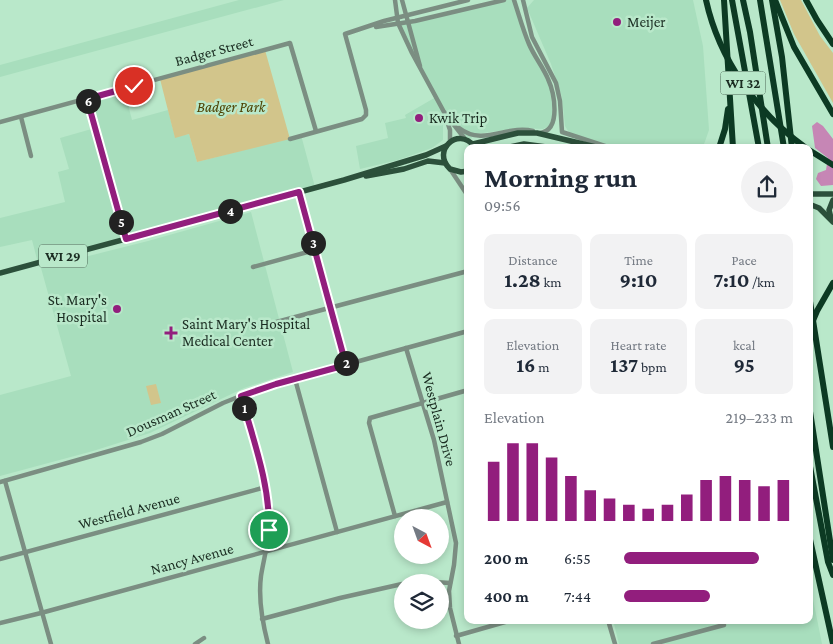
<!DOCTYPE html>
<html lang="en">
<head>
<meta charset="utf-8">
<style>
  body { margin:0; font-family:"Crimson Pro",serif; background:#f2f2f3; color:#1f2937; height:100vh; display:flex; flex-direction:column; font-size:19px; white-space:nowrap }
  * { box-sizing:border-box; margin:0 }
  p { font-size:16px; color:#747a83 }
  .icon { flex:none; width:28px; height:28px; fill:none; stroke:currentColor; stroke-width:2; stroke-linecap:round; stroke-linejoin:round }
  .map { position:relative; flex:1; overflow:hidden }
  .panel { position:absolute; left:464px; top:144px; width:349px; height:480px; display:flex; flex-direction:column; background:#fff; border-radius:10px; box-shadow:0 2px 8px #0003 }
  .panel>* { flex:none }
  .needle { width:32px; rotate:139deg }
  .controls { position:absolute; left:394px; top:509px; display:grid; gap:10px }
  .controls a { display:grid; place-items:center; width:55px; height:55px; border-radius:50%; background:#fff; box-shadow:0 2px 8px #0003; font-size:25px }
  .pin { position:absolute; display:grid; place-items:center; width:42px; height:42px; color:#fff; margin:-21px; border:2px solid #fff; border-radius:50%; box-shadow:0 1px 5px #0007 }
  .km { position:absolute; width:25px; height:25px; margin:-12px; border-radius:50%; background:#222; color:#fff; font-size:14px; line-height:25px; text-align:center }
  .round { display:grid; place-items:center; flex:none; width:52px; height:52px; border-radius:26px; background:#f2f2f3 }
  .headline { display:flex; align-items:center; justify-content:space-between; height:85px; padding:0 20px }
  h1 { font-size:28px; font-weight:700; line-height:38px }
  .metrics { display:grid; grid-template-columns:repeat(3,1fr); gap:8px; height:85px; padding:5px 20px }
  .metrics div { display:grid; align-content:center; border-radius:10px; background:#f2f2f3; text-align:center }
  .metrics b { font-size:21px; font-weight:700 }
  .metrics small { font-size:14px; font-weight:400 }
  .metrics p { font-size:14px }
  .chart { height:140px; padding:10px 20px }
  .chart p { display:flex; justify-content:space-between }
  .chart svg { width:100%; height:90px; margin-top:5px; stroke:#921e7d; stroke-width:6 }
  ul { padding:0 20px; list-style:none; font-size:16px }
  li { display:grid; grid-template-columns:80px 60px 1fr; align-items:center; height:38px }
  li i { height:12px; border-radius:6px; background:#921e7d }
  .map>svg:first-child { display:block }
  .built { fill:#a8debd }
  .green { fill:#d2c58b }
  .water { fill:#c686b5 }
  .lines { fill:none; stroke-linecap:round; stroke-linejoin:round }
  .minor { stroke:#7b8e82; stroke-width:4.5 }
  .major { stroke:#2c503b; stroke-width:5.5 }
  .highway { stroke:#0c3a23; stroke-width:6 }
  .route-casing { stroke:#fff; stroke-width:10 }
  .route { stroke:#921e7d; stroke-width:6 }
  .poi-dot { fill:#921e7d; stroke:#b9e8ca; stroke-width:2 }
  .labels { text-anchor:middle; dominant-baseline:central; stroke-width:5; stroke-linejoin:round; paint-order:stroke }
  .shield { fill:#b9e8ca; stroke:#4a6454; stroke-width:1 }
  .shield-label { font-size:14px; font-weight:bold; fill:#1a2c21 }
  .poi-label { font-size:15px; fill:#1a2c21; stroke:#b9e8ca; text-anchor:start }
  .street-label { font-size:15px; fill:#1a2c21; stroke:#b9e8ca }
  .park-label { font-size:15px; font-style:italic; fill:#4c4000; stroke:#b9e8ca }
</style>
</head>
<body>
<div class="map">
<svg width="833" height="644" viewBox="0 0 833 644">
  <rect width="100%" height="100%" fill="#b9e8ca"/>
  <g class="built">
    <polygon points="239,0 284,0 0,77 0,65"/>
    <polygon points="504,0 514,0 527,40 550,84 553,115 549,126 543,129 521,128 475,134 469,141 449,119 443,121 443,140 432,148 398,160 360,169 356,146 388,138 385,123 406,118 405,115 436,97 398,23"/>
    <polygon points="534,0 693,0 703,46 709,130 703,147 602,147 570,134 565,126 562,97 551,64 527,8"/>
    <polygon points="124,89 132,120 168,110 175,137 189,134 197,162 301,135 315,187 38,263 32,240 0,247 0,218 65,202 58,172 69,169 60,138 95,128 87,99"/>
    <polygon points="251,212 293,372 244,388 150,433 93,451 0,476 0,395 71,376 41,268 148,241"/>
    <polygon points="809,579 822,644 619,644 613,620 809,620"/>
  </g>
  <g class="green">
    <polygon points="780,0 801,0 820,36 833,53 833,103 794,34"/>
    <polygon points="265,50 290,139 197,162 189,134 175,138 160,79"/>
    <polygon points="156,384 161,403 151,405 146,386"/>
  </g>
  <polygon class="water" points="817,122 823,126 833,139 833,185 821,186 816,179 818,173 826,170 828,158 815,148 812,126"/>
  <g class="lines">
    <g class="minor">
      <polyline points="395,0 398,23 412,53 444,112 465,139"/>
      <polyline points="402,0 420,66"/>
      <path d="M 514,0 C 519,15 523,30 529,44 C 534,56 543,67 548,79 C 554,92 562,130 540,133"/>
      <polyline points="523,0 532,37 556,83 560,101 562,132 611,148"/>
      <polyline points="376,27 415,21 504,0"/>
      <polyline points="87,99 126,239"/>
      <polyline points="21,117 31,156"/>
      <polyline points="446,118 450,130 450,142"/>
      <polyline points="0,122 290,43 316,131"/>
      <path d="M 459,128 C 483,147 508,124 533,131"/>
      <polyline points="290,139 362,119 366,115 366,110 345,34 384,21 468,0"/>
      <polyline points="450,169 468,196"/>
      <polyline points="299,192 346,365"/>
      <polyline points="253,267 315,250"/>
      <polyline points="269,324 468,271"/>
      <polyline points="406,348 434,440 456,543 454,565 449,591 450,608 459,644"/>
      <polyline points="295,379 337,532"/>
      <path d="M 241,396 C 252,436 268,477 269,519 C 270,538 264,557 261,576 C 258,599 262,621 268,644"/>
      <polyline points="5,481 51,644"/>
      <polyline points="0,482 141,442 162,434 223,403 258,389 468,331"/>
      <polyline points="395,516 369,423 370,418 468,390"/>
      <polyline points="0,559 266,487"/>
      <polyline points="410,582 418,581 450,583"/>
      <polyline points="262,619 340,598 402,584"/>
      <polyline points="608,620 615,644"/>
      <polyline points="0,623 41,613 447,502"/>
      <polyline points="456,636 512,620"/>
      <polyline points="195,644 204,638"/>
      <polyline points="653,644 724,625"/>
    </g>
    <g class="major">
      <polyline points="473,144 518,133 537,133 600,148"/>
      <polyline points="505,148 524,144 554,148"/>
      <path d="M 468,171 L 461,172 L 450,169 C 431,151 458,126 474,146"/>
      <polyline points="366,176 404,169 428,161 445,163"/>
      <polyline points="809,194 833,194"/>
      <polyline points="809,204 819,208 833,222"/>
      <polyline points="831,218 829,210 833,200"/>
      <polyline points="0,273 344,180 426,155 446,146"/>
    </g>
    <g class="highway">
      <path d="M 706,0 C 719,59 757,113 806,148"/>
      <polyline points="724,0 733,148"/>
      <polyline points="732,0 759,148"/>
      <polyline points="743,0 750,32 768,148"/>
      <polyline points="760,0 784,148"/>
      <polyline points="772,0 782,57 792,148"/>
      <polyline points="775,0 794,47 833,114"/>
      <polyline points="806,0 817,20 833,44"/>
      <polyline points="719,148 725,129 728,109"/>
      <polyline points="809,150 833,165"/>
      <polyline points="809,295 833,447"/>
      <polyline points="809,330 817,311 833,283"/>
      <polyline points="809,405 833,560"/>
      <polyline points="809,461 828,562 833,575"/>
      <polyline points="809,535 833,644"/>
    </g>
  </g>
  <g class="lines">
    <defs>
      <path id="route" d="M 134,86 L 87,99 L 126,239 L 299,192 L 346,365 L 276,384 L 241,396 C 253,439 270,484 269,530"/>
    </defs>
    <use href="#route" class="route-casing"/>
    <use href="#route" class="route"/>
  </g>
  <g class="poi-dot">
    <circle cx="617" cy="22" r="5"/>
    <circle cx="419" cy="118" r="5"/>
    <circle cx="117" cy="309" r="5"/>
    <path d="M168.5 325.5h5v5h5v5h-5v5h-5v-5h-5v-5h5z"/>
  </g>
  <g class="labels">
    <g class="shield">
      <rect x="720.5" y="71.5" width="45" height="23" rx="4"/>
      <rect x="39" y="244.5" width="48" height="23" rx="4"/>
    </g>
    <g class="shield-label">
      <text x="743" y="83">WI 32</text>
      <text x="63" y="256">WI 29</text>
    </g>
    <g class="poi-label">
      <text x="627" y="22">Meijer</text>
      <text x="429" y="118">Kwik Trip</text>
      <text x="107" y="300" text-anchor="end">St. Mary's<tspan x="107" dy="17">Hospital</tspan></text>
      <text x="182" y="324">Saint Mary's Hospital<tspan x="182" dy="17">Medical Center</tspan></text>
    </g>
    <g class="street-label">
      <text transform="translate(214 51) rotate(-15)">Badger Street</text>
      <text transform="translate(171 413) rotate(-24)">Dousman Street</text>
      <text transform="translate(439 419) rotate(75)">Westplain Drive</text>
      <text transform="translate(129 511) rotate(-15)">Westfield Avenue</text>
      <text transform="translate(192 559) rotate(-15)">Nancy Avenue</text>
    </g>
    <g class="park-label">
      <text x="231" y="107">Badger Park</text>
    </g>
  </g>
</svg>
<div class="controls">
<a><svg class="needle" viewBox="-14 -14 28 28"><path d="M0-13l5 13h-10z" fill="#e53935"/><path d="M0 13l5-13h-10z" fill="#747a83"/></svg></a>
<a><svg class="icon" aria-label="layers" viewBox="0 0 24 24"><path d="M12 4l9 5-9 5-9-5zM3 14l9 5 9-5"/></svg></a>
</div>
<div class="pin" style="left:269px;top:530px;background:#1e9e55"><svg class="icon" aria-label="arrive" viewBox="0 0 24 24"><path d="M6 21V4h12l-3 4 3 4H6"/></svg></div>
<div class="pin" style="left:134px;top:86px;background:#d93025"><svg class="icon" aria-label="check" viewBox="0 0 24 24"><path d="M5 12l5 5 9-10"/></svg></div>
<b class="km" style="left:244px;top:408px">1</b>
<b class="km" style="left:346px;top:363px">2</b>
<b class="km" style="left:313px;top:243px">3</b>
<b class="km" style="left:230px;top:211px">4</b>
<b class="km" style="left:121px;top:222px">5</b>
<b class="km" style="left:88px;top:101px">6</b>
<section class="panel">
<div class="headline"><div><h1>Morning run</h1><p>09:56</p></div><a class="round"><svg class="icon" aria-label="share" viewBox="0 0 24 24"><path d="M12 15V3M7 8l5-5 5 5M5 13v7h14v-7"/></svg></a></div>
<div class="metrics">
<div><p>Distance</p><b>1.28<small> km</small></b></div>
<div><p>Time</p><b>9:10</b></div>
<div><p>Pace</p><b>7:10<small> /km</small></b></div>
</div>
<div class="metrics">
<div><p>Elevation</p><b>16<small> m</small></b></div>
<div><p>Heart rate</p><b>137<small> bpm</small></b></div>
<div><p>kcal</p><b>95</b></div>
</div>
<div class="chart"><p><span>Elevation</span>219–233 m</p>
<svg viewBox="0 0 160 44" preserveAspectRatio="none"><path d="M5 44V15M15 44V6M25 44V6M35 44V13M45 44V22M55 44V29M65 44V33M75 44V36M85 44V38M95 44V36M105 44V31M115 44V24M125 44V22M135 44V24M145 44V27M155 44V24"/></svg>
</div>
<ul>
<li><b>200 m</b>6:55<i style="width:80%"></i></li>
<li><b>400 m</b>7:44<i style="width:51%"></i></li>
</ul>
</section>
</div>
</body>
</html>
